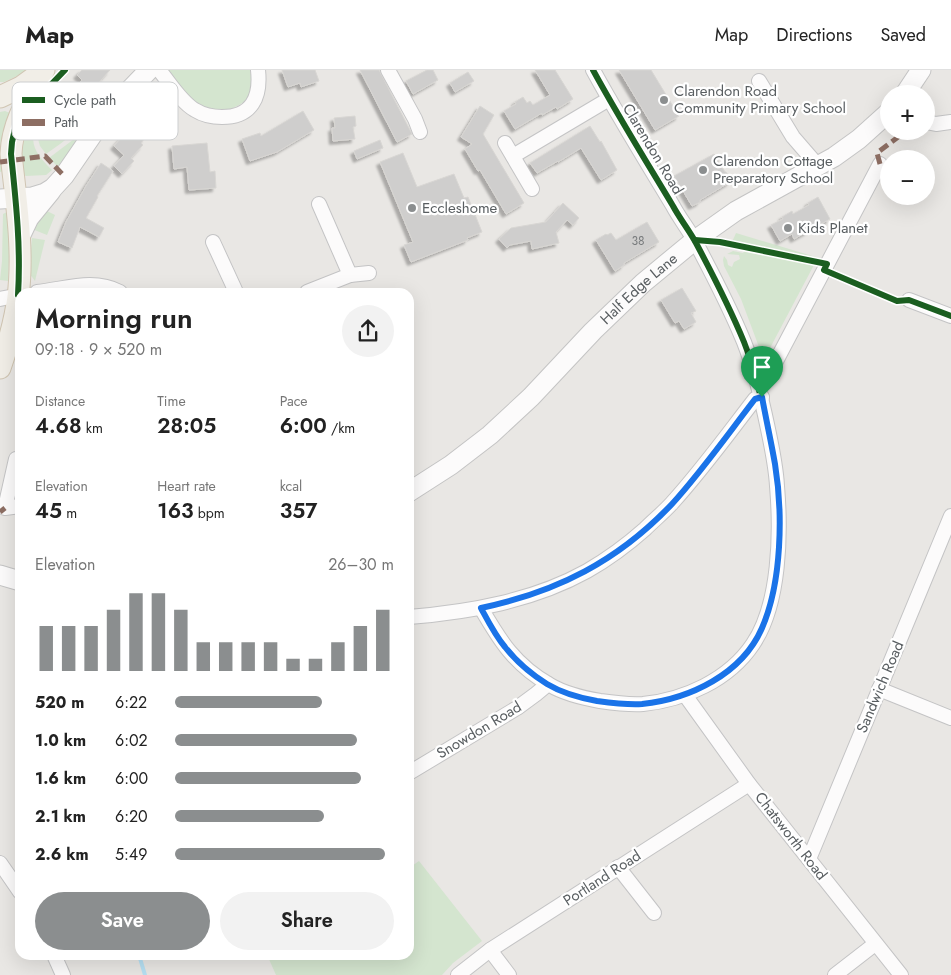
<!DOCTYPE html>
<html lang="en">
<head>
<meta charset="utf-8">
<style>
  body { margin:0; font-family:Jost,sans-serif; background:#f2f2f2; color:#222; height:100vh; display:flex; flex-direction:column; font-size:19px; white-space:nowrap }
  * { box-sizing:border-box; margin:0 }
  p { font-size:16px; color:#767676 }
  .icon { flex:none; width:28px; height:28px; fill:none; stroke:currentColor; stroke-width:2; stroke-linecap:round; stroke-linejoin:round }
  .map { position:relative; flex:1; overflow:hidden }
  .sheet { position:absolute; left:15px; top:218px; width:399px; height:672px; display:flex; flex-direction:column; background:#fff; border-radius:15px; box-shadow:0 5px 20px #0002 }
  .sheet>* { flex:none }
  .buttons { position:absolute; left:880px; top:15px; display:grid; gap:10px }
  .buttons a { display:grid; place-items:center; width:55px; height:55px; border-radius:50%; background:#fff; box-shadow:0 5px 20px #0002; font-size:25px }
  .pin { position:absolute; display:grid; place-items:center; width:42px; height:42px; color:#fff; margin:-51px -21px; border-radius:50% 50% 50% 0; rotate:-45deg; box-shadow:0 0 5px #0007 }
  .pin .icon { rotate:45deg }
  .round { display:grid; place-items:center; flex:none; width:52px; height:52px; border-radius:26px; background:#f2f2f2 }
  .summary { display:flex; align-items:center; justify-content:space-between; height:85px; padding:0 20px }
  h1 { font-size:28px; font-weight:600; line-height:38px }
  .figures { display:grid; grid-template-columns:repeat(3,1fr); gap:8px; height:85px; padding:5px 20px }
  .figures div { display:grid; align-content:center }
  .figures b { font-size:21px; font-weight:600 }
  .figures small { font-size:14px; font-weight:400 }
  .figures p { font-size:14px }
  .chart { height:140px; padding:10px 20px }
  .chart p { display:flex; justify-content:space-between }
  .chart svg { width:100%; height:90px; margin-top:5px; stroke:#8b8e8f; stroke-width:6 }
  .button { display:flex; gap:10px; margin-top:auto; padding:10px 20px }
  .button a { flex:1; height:58px; border-radius:30px; background:#8b8e8f; color:#fff; font-size:20px; font-weight:600; line-height:58px; text-align:center }
  .button a+a { background:#f2f2f2; color:#222 }
  ul { padding:0 20px; list-style:none; font-size:16px }
  li { display:grid; grid-template-columns:80px 60px 1fr; align-items:center; height:38px }
  li i { height:12px; border-radius:6px; background:#8b8e8f }
  header { display:flex; align-items:center; gap:30px; box-sizing:border-box; height:70px; padding:0 25px; background:#fff; border-bottom:1px solid #e0e0e0 }
  header strong { font-size:24px }
  nav { display:flex; gap:28px; margin-inline-start:auto; font-size:18px }
  .map>svg:first-child { display:block }
  .green { fill:#d4e5cf }
  .lines { fill:none; stroke-linecap:round; stroke-linejoin:round }
  .stream { stroke:#b7e0f3; stroke-width:4 }
  .building { fill:#cfcecd; stroke:#d8d6d3; filter:url(#shadow) }
  .street-casing { stroke:#c4c4c5; stroke-width:16 }
  .secondary-casing { stroke:#c4c4c4; stroke-width:21 }
  .primary-casing { stroke:#d0c5b2; stroke-width:23 }
  .street { stroke:#fcfbfb; stroke-width:14 }
  .secondary { stroke:#fcfbfb; stroke-width:19 }
  .primary { stroke:#f1eee7; stroke-width:21 }
  .quiet { stroke:#8d6e63; stroke-width:5; stroke-dasharray:10 5; stroke-linecap:butt }
  .cycleway-casing { stroke:#fff; stroke-width:9 }
  .cycleway { stroke:#1b5e20; stroke-width:6 }
  .route-casing { stroke:#fff; stroke-width:10 }
  .route { stroke:#1a73e8; stroke-width:6 }
  .poi-dot { fill:#8b8e8f; stroke:#fff; stroke-width:2 }
  .labels { text-anchor:middle; dominant-baseline:central; stroke-width:4.5; stroke-linejoin:round; paint-order:stroke }
  .number-label { font-size:12px; fill:#787b7d }
  .poi-label { font-size:15px; fill:#595e61; stroke:#fff; text-anchor:start }
  .street-label { font-size:15px; fill:#595e61; stroke:#fff }
  .key { fill:#fff; stroke:#cdcfd0; stroke-width:1 }
  .key-label { font-size:14px; fill:#595e61 }
</style>
</head>
<body>
<header>
<strong>Map</strong>
<nav><a>Map</a><a>Directions</a><a>Saved</a></nav>
</header>
<div class="map">
<svg width="951" height="905" viewBox="0 0 951 905">
  <defs>
    <filter id="shadow"><feDropShadow dx="-3.5" dy="3.5" stdDeviation="1" flood-color="#0004"/></filter>
  </defs>
  <rect width="100%" height="100%" fill="#e9e7e4"/>
  <g class="green">
    <polygon points="0,0 30,0 4,12 0,12"/>
    <path d="M 168,0 L 250,0 C 252,8 253,19 249,26 C 240,40 214,45 200,39 C 194,37 171,8 166,2 Z"/>
    <path d="M 60,8 C 48,26 27,56 35,78 C 38,86 46,94 52,100 L 46,105 L 26,106 L 22,104 C 19,85 21,63 30,45 C 36,31 49,19 60,8 Z"/>
    <polygon points="57,22 91,50 60,74 46,84 40,76 38,69 46,40"/>
    <polygon points="5,41 10,43 3,101 0,102 0,42"/>
    <polygon points="86,60 59,98 49,88"/>
    <polygon points="45,140 55,145 47,165 32,159"/>
    <polygon points="7,142 9,147 9,190 8,211 0,210 2,191 3,144"/>
    <polygon points="736,163 819,188 817,190 732,172"/>
    <polygon points="32,168 45,170 35,211 29,203"/>
    <polygon points="746,179 815,193 769,280 759,277 741,229 724,196 723,190 724,186 727,190 728,195 732,197 734,192 740,189 739,185 727,184 733,181 743,183"/>
    <polygon points="419,791 482,871 453,893 442,905 276,905 268,887 270,885 409,885 409,798"/>
  </g>
  <g class="lines">
    <polyline class="stream" points="139,885 145,905"/>
  </g>
  <g class="building">
    <polygon points="82,0 110,0 93,19 96,22 79,40 65,28 82,10 77,5"/>
    <polygon points="282,0 315,0 319,11 301,17 300,13 288,17"/>
    <polygon points="360,0 379,0 412,64 397,72"/>
    <polygon points="427,0 433,0 438,10 413,24 406,11"/>
    <polygon points="535,0 555,0 573,29 557,39 556,37 542,45 542,43 515,59 504,41 516,34 515,32 523,27 527,33 530,31 533,35 550,25"/>
    <polygon points="619,0 651,0 679,46 655,60"/>
    <polygon points="468,2 474,11 455,22 450,13"/>
    <polygon points="480,36 494,45 483,64 524,133 506,144 480,100 478,101 465,79 472,74 461,67"/>
    <polygon points="303,41 314,60 277,82 250,91 242,69 260,63 261,66"/>
    <polygon points="355,46 356,56 353,57 355,69 333,71 332,58 335,58 334,48"/>
    <polygon points="132,56 145,68 141,73 143,75 131,88 134,91 122,104 114,96 124,85 114,76"/>
    <polygon points="590,56 600,72 601,71 617,100 601,110 581,78 558,92 558,91 537,103 530,93"/>
    <polygon points="380,70 383,78 357,89 354,81"/>
    <polygon points="207,73 210,102 215,101 216,118 189,120 187,97 174,99 172,76"/>
    <polygon points="403,83 417,117 454,104 464,128 468,127 482,162 467,168 468,170 411,192 404,175 413,172 380,92"/>
    <polygon points="714,84 725,102 726,102 731,110 729,111 730,112 700,130 700,132 692,136 674,106"/>
    <polygon points="101,93 113,101 97,126 98,127 86,148 104,158 99,167 80,157 72,178 58,172 66,152 86,116"/>
    <polygon points="818,127 830,149 794,169 792,164 780,171 771,155 783,149 782,147 792,141 793,144 809,135 808,133"/>
    <polygon points="563,133 579,148 573,155 567,150 556,162 559,173 532,179 531,171 510,175 507,178 499,169 511,158 546,152"/>
    <polygon points="647,152 659,172 624,193 624,195 615,201 596,170 606,164 607,165 611,163 616,170"/>
    <polygon points="682,218 696,241 691,243 696,252 684,259 679,251 675,253 661,230"/>
  </g>
  <g class="lines">
    <defs>
      <g id="street">
        <path d="M 159,0 C 170,13 181,32 195,40 C 203,45 213,47 222,47 C 252,47 261,27 258,0"/>
        <polyline points="388,0 415,49 420,62"/>
        <polyline points="759,11 793,67 819,97"/>
        <polyline points="926,52 936,54 951,52"/>
        <polyline points="505,73 532,119"/>
        <polyline points="513,86 609,29"/>
        <polyline points="319,134 350,205"/>
        <polyline points="213,172 236,222"/>
        <path d="M 37,222 C 66,219 93,208 120,222"/>
        <polyline points="307,222 350,205 369,203"/>
        <polyline points="0,229 20,225"/>
        <polyline points="909,230 951,246"/>
        <polyline points="758,314 765,312 880,94"/>
        <polyline points="16,389 5,438 20,436"/>
        <path d="M 481,538 C 500,571 515,595 550,615 C 565,624 583,628 600,631 C 614,633 628,635 643,634 C 684,630 729,610 753,574 C 780,534 781,463 777,416 C 776,397 772,378 768,359 C 762,330 755,300 744,272 C 730,238 713,205 696,173 C 689,160 680,149 673,136 C 646,91 618,46 593,0"/>
        <path d="M 409,547 C 470,542 533,531 587,501 C 608,489 627,475 645,459 C 654,450 664,442 672,433 C 702,400 728,364 755,329 L 762,327"/>
        <polyline points="879,619 951,648"/>
        <polyline points="685,625 749,714 901,905"/>
        <polyline points="409,703 517,638 536,624 548,614"/>
        <polyline points="809,789 951,446"/>
        <polyline points="0,793 20,822"/>
        <polyline points="618,797 654,843"/>
        <polyline points="490,880 509,905"/>
        <polyline points="54,885 63,905"/>
        <polyline points="458,905 490,880 749,714"/>
        <polyline points="835,905 875,874"/>
      </g>
      <g id="secondary">
        <polyline points="905,24 921,0"/>
        <polyline points="0,129 32,127 45,123 53,118 64,106 99,55 117,33 149,0"/>
        <polyline points="19,169 29,148 51,121"/>
        <path id="s1" d="M 409,422 L 451,395 L 490,365 L 531,327 L 593,261 L 643,213 L 695,170 L 736,141 L 834,87 L 859,69 L 889,42"/>
        <polyline points="0,505 20,511"/>
      </g>
      <g id="primary">
        <polyline points="0,27 21,17 39,4"/>
        <path d="M 0,298 C 8,275 15,251 18,227 C 24,180 16,131 11,84 C 12,52 29,27 44,0"/>
      </g>
    </defs>
    <use href="#street" class="street-casing"/>
    <use href="#secondary" class="secondary-casing"/>
    <use href="#primary" class="primary-casing"/>
    <use href="#street" class="street"/>
    <use href="#secondary" class="secondary"/>
    <use href="#primary" class="primary"/>
    <g class="quiet">
      <polyline points="0,92 45,86 64,106"/>
      <polyline points="880,94 877,83 906,61"/>
      <polyline points="0,442 5,438"/>
    </g>
    <defs>
      <g id="cycleway">
        <polyline points="695,170 720,172 827,194 824,200 897,231 909,230 951,246"/>
        <path d="M 18,225 C 21,177 16,132 11,84 L 12,72 L 15,59 L 22,40 L 40,26 L 65,0"/>
        <path d="M 481,538 C 500,571 515,595 550,615 C 565,624 583,628 600,631 C 614,633 628,635 643,634 C 684,630 729,610 753,574 C 780,534 781,463 777,416 C 776,397 772,378 768,359 C 762,330 755,300 744,272 C 730,238 713,205 696,173 C 689,160 680,149 673,136 C 646,91 618,46 593,0"/>
      </g>
    </defs>
    <use href="#cycleway" class="cycleway-casing"/>
    <use href="#cycleway" class="cycleway"/>
  </g>
  <g class="lines">
    <defs>
      <path id="route" d="M 762,327 C 766,349 771,371 775,394 C 783,443 782,512 762,558 C 742,604 690,629 642,634 C 628,635 612,633 597,631 C 580,628 562,623 547,614 C 531,604 516,591 505,577 C 495,565 488,551 481,538 C 557,522 618,491 672,434 C 702,401 728,364 755,329 Z"/>
    </defs>
    <use href="#route" class="route-casing"/>
    <use href="#route" class="route"/>
  </g>
  <g class="poi-dot">
    <circle cx="664" cy="30" r="5"/>
    <circle cx="703" cy="100" r="5"/>
    <circle cx="412" cy="138" r="5"/>
    <circle cx="788" cy="158" r="5"/>
  </g>
  <g class="labels">
    <g class="number-label">
      <text x="638" y="171">38</text>
    </g>
    <g class="poi-label">
      <text x="674" y="21">Clarendon Road<tspan x="674" dy="17">Community Primary School</tspan></text>
      <text x="713" y="91">Clarendon Cottage<tspan x="713" dy="17">Preparatory School</tspan></text>
      <text x="422" y="138">Eccleshome</text>
      <text x="798" y="158">Kids Planet</text>
    </g>
    <g class="street-label">
      <text transform="translate(653 79) rotate(59)">Clarendon Road</text>
      <text stroke="none"><textPath href="#s1" startOffset="308">Half Edge Lane</textPath></text>
      <text transform="translate(880 617) rotate(-67)">Sandwich Road</text>
      <text transform="translate(479 660) rotate(-31)">Snowdon Road</text>
      <text transform="translate(791 766) rotate(52)">Chatsworth Road</text>
      <text transform="translate(602 808) rotate(-33)">Portland Road</text>
    </g>
  </g>
  <rect x="12" y="12" width="166" height="58" rx="8" class="key"/>
  <rect x="22" y="27" width="23" height="6" fill="#1b5e20"/>
  <rect x="22" y="49" width="23" height="7" fill="#8d6e63"/>
  <g class="key-label">
    <text x="54" y="35">Cycle path</text>
    <text x="54" y="57">Path</text>
  </g>
</svg>
<div class="buttons">
<a>+</a>
<a>−</a>
</div>
<div class="pin" style="left:762px;top:327px;background:#1e9e55"><svg class="icon" aria-label="arrive" viewBox="0 0 24 24"><path d="M6 21V4h12l-3 4 3 4H6"/></svg></div>
<section class="sheet">
<div class="summary"><div><h1>Morning run</h1><p>09:18 · 9 × 520 m</p></div><a class="round"><svg class="icon" aria-label="share" viewBox="0 0 24 24"><path d="M12 15V3M7 8l5-5 5 5M5 13v7h14v-7"/></svg></a></div>
<div class="figures">
<div><p>Distance</p><b>4.68<small> km</small></b></div>
<div><p>Time</p><b>28:05</b></div>
<div><p>Pace</p><b>6:00<small> /km</small></b></div>
</div>
<div class="figures">
<div><p>Elevation</p><b>45<small> m</small></b></div>
<div><p>Heart rate</p><b>163<small> bpm</small></b></div>
<div><p>kcal</p><b>357</b></div>
</div>
<div class="chart"><p><span>Elevation</span>26–30 m</p>
<svg viewBox="0 0 160 44" preserveAspectRatio="none"><path d="M5 44V22M15 44V22M25 44V22M35 44V14M45 44V6M55 44V6M65 44V14M75 44V30M85 44V30M95 44V30M105 44V30M115 44V38M125 44V38M135 44V30M145 44V22M155 44V14"/></svg>
</div>
<ul>
<li><b>520 m</b>6:22<i style="width:67%"></i></li>
<li><b>1.0 km</b>6:02<i style="width:83%"></i></li>
<li><b>1.6 km</b>6:00<i style="width:85%"></i></li>
<li><b>2.1 km</b>6:20<i style="width:68%"></i></li>
<li><b>2.6 km</b>5:49<i style="width:96%"></i></li>
</ul>
<div class="button"><a>Save</a><a>Share</a></div>
</section>
</div>
</body>
</html>
